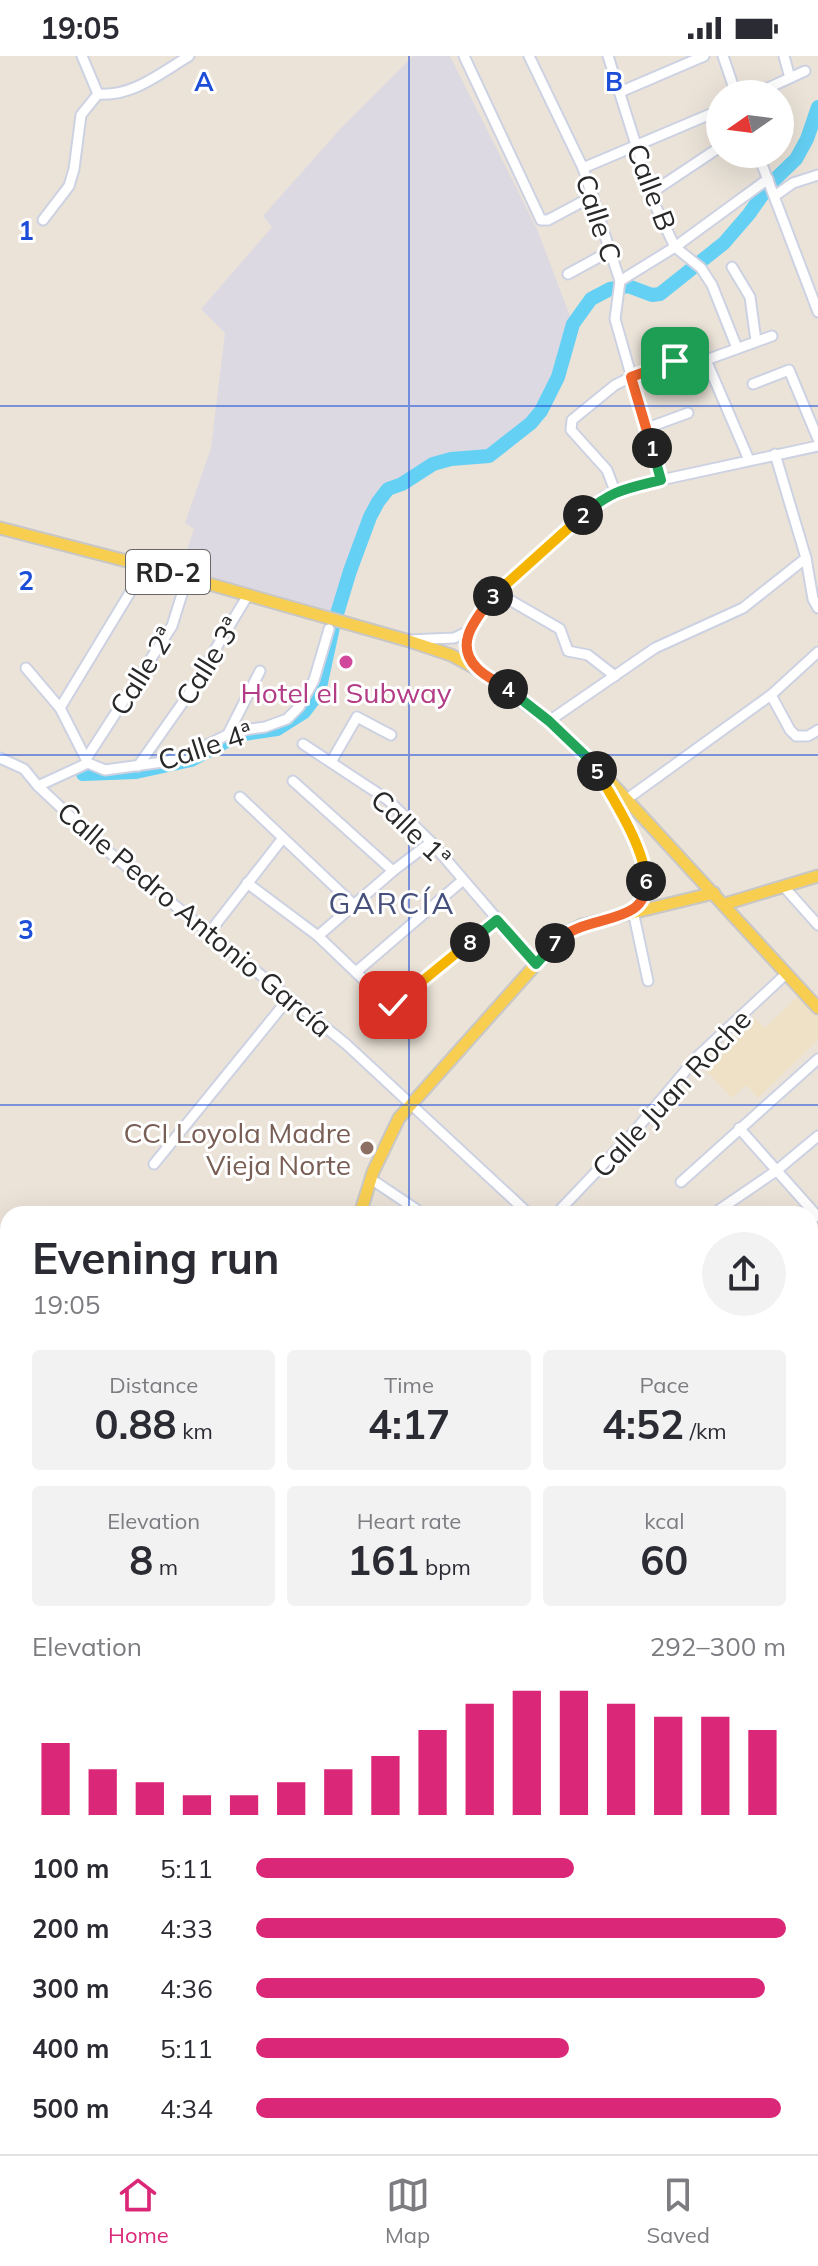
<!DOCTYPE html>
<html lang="en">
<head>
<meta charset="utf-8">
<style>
  body { margin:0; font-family:Mulish,sans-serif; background:#f2f2f3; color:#2b2b33; height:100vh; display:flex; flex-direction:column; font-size:30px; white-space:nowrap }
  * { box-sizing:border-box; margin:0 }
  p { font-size:26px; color:#7c7c81 }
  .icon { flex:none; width:44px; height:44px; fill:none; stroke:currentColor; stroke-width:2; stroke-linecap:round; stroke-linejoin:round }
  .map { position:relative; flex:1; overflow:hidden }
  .sheet { position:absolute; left:0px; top:1150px; width:818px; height:948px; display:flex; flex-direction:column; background:#fff; border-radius:24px 24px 0 0; box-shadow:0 8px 32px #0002 }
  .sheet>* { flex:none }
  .needle { width:52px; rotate:256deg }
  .tools { position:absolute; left:706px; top:24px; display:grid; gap:16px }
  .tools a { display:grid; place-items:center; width:88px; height:88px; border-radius:50%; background:#fff; box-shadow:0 8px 32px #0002; font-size:40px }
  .pin { position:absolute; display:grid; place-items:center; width:68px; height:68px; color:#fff; margin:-34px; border-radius:16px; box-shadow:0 4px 12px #0006 }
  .km { position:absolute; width:40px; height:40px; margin:-20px; border-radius:50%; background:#222; color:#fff; font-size:22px; line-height:40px; text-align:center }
  .round { display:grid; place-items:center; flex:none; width:84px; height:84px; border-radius:42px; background:#f2f2f3 }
  .overview { display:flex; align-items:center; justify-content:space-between; height:136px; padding:0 32px }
  h1 { font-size:44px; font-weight:700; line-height:60px }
  .stats { display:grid; grid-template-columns:repeat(3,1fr); gap:12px; height:136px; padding:8px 32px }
  .stats div { display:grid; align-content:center; border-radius:8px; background:#f2f2f3; text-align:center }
  .stats b { font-size:40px; font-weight:700 }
  .stats small { font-size:22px; font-weight:400 }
  .stats p { font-size:22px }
  .chart { height:224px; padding:16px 32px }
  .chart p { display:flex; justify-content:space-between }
  .chart svg { width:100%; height:144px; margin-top:8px; stroke:#db2777; stroke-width:6 }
  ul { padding:0 32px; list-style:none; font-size:26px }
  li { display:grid; grid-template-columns:128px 96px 1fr; align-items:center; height:60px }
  li i { height:20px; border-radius:10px; background:#db2777 }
  .status { display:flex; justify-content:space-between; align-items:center; height:56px; padding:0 40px; background:#fff; direction:ltr }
  .status svg { height:22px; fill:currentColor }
  .tab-bar { display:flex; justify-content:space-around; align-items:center; height:112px; border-top:2px solid #e1e1e2; background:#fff; font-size:22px; color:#7c7c81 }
  .tab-bar a { display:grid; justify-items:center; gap:4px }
  .tab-bar .current { color:#db2777 }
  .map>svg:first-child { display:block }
  .industrial { fill:#dcd9e3 }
  .education { fill:#eee1c6 }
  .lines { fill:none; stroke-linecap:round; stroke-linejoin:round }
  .river { stroke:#64d0f4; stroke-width:14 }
  .minor-casing { stroke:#cdd2e2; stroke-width:13 }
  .major-casing { stroke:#c7c7c7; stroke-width:15 }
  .minor { stroke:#fff; stroke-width:9 }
  .major { stroke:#f8ce51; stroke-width:11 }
  .split-1-casing { stroke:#fff; stroke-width:16 }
  .split-2-casing { stroke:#fff; stroke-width:16 }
  .split-3-casing { stroke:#fff; stroke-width:16 }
  .split-4-casing { stroke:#fff; stroke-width:16 }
  .split-5-casing { stroke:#fff; stroke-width:16 }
  .split-6-casing { stroke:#fff; stroke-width:16 }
  .split-7-casing { stroke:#fff; stroke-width:16 }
  .split-8-casing { stroke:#fff; stroke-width:16 }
  .split-9-casing { stroke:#fff; stroke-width:16 }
  .split-1 { stroke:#f0652b; stroke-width:10 }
  .split-2 { stroke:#22a559; stroke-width:10 }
  .split-3 { stroke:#f5b400; stroke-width:10 }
  .split-4 { stroke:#f0652b; stroke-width:10 }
  .split-5 { stroke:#22a559; stroke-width:10 }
  .split-6 { stroke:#f5b400; stroke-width:10 }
  .split-7 { stroke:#f0652b; stroke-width:10 }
  .split-8 { stroke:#22a559; stroke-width:10 }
  .split-9 { stroke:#f5b400; stroke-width:10 }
  .grid { fill:none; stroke:#1d4ed8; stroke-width:2; stroke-opacity:0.55 }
  .hotel-dot { fill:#d1479c; stroke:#fff; stroke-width:3 }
  .education-dot { fill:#8d6e63; stroke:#fff; stroke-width:3 }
  .labels { text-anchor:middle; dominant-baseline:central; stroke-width:6; stroke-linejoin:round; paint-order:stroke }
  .shield { fill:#fff; stroke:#686868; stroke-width:2 }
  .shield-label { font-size:26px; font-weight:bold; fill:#282828 }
  .street-label { font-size:28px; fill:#282828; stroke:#fff }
  .hotel-label { font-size:28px; fill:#b23c85; stroke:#fff }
  .education-label { font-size:28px; fill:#785e54; stroke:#fff; text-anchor:end }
  .neighbourhood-label { font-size:30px; letter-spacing:2px; fill:#46507a; stroke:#fff }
  .grid-label { font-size:26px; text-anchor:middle; font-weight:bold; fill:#1d4ed8; stroke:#fff; stroke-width:6; stroke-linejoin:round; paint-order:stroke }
</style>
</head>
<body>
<div class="status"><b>19:05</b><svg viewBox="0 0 49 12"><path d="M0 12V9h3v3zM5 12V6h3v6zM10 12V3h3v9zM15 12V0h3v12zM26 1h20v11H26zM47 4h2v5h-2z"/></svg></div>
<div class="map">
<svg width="818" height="2098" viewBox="0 0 818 2098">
  <rect width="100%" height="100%" fill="#ebe3d8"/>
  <g class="industrial">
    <polygon points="413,0 450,0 537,173 573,268 558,321 541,355 531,367 489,400 451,403 433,408 402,428 388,433 378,446 350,515 337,557 181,512 194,473 185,467 211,392 225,277 201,253 272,171 263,160 342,71"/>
    <polygon points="0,1274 8,1282 8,1829 0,1833"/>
  </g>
  <polygon class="education" points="799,939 818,959 818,984 758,1042 746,1029 732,1042 703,1011 754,962 765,972"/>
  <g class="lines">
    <polyline class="river" points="83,718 136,716 191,704 238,679 277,673 304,656 319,636 333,571 350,515 370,461 378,446 388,433 402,428 433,408 451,403 489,400 531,367 541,355 558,321 573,268 591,243 610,233 628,230 652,239 660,238 724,187 749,158 770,128 796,103 807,83 818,51"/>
    <defs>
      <g id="minor">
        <polyline points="82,0 98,38"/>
        <polyline points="464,0 541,164 548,164 593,140"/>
        <polyline points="529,0 583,112 610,195 620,225 615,263 661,424"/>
        <polyline points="608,0 655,149 675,191 701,212 712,229 737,292"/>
        <polyline points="723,0 736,38"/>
        <polyline points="784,0 790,22"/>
        <polyline points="620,36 704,0"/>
        <path d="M 98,38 C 132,41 161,17 189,0"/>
        <polyline points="755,38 805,15"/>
        <polyline points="758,98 818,256"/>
        <polyline points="583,112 720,54"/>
        <polyline points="651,137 720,91"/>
        <polyline points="776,139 793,127 818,119"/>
        <polyline points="43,164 69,130 74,113 81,59 98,38"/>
        <polyline points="732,211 750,241 756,285"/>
        <polyline points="568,218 610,195"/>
        <polyline points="620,225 675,191 768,123"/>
        <polyline points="706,304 749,404"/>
        <polyline points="753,328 789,314 818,383"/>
        <polyline points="647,372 688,357"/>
        <polyline points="775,398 806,502 813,543 818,552"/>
        <polyline points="615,435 607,414 571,374 572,364 615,329 631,321 675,305 706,304 772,280"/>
        <polyline points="496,536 560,573 568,595 588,599 615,620"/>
        <polyline points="409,584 454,582 467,576"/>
        <polyline points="26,612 60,652 88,707 105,714 163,706 182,701 235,675 265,671 287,663 299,651 314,624 329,573"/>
        <polyline points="477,613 469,597 467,576 496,536 605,440 661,424 818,390"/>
        <polyline points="771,639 790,674 796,680 808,680 818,674"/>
        <polyline points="60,652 146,510"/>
        <polyline points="549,665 655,592 743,552 806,502"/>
        <polyline points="228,678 260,615"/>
        <polyline points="303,688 388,744 431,786 536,908"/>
        <polyline points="0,702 24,713 38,730 104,792 346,988 529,1158"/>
        <polyline points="86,703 172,570 187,522"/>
        <polyline points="331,706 357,661 391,679"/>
        <polyline points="138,710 186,642 248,539"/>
        <path d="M 598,717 C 614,747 650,800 646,834 C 645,843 639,849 633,855 L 648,925"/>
        <polyline points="293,725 393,815"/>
        <polyline points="38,730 88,707"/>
        <polyline points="240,741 353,848"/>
        <polyline points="627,743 771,639 818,596"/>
        <polyline points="247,827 318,880 391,950 497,864"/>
        <polyline points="785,832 818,869"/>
        <polyline points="209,877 283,782"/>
        <polyline points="318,880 393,815 431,786"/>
        <polyline points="356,916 463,824"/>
        <polyline points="739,1072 818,1161"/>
        <polyline points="154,1108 289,942"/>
        <polyline points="371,1123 423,1158"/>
        <polyline points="681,1126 818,1003"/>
        <polyline points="556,1158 634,1076 698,1000 787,917"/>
        <polyline points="713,1158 776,1115 818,1080"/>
        <polyline points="810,1233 818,1226"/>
        <polyline points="810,1332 818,1329"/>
        <polyline points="810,1406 818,1412"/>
        <polyline points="810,1527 818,1519"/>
        <polyline points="810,1581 818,1587"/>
        <polyline points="810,1666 818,1656"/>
        <polyline points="810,1726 818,1723"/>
        <polyline points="810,1836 818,1827"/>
        <polyline points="810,1863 818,1856"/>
        <polyline points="810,1928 818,1920"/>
        <polyline points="0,1954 8,1951"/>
        <polyline points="810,1986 818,1980"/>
        <polyline points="0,1989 8,2005"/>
        <polyline points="810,1998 818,2004"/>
        <polyline points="810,2037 818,2029"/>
        <polyline points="0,2081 8,2087"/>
        <polyline points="810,2087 818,2080"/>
        <polyline points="12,2090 25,2098"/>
        <polyline points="122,2090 130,2098"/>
        <polyline points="198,2090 203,2098"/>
        <polyline points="268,2090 272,2098"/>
        <polyline points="348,2090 354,2098"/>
        <polyline points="361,2090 376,2090"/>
        <polyline points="426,2090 433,2098"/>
        <polyline points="470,2090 478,2098"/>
        <polyline points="745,2090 758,2098"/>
        <polyline points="155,2098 166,2090"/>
        <polyline points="535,2098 540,2090"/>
        <polyline points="579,2098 584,2090"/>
        <polyline points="619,2098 628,2090"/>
        <polyline points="681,2098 690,2090"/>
        <polyline points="798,2098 807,2090"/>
      </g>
      <g id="major">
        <polyline points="0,472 146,510 406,584 451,599 477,613 549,665 593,707 818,952"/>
        <polyline points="725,848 818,820"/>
        <polyline points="360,1158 373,1116 399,1062 562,879 582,869 714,837"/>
        <polyline points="0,1840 8,1837"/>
      </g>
    </defs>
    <use href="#minor" class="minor-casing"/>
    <use href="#major" class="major-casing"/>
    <use href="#minor" class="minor"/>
    <use href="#major" class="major"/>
  </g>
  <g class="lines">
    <defs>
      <polyline id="split-1" points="652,392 631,321 675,305"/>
      <path id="split-2" d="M 583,459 C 612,434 625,433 661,424 L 652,392"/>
      <polyline id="split-3" points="493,540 583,459"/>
      <path id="split-4" d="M 493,540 C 478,561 452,587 477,612 C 485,621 499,626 508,633"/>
      <polyline id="split-5" points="508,633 549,665 593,707 597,715"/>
      <path id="split-6" d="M 597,715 C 614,745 644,790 646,825"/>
      <path id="split-7" d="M 555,887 C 584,856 648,872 646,825"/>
      <polyline id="split-8" points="470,886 497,864 536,908 555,887"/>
      <polyline id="split-9" points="393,949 470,886"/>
    </defs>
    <use href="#split-1" class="split-1-casing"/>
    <use href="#split-2" class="split-2-casing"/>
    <use href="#split-3" class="split-3-casing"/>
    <use href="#split-4" class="split-4-casing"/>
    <use href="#split-5" class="split-5-casing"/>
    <use href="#split-6" class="split-6-casing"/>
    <use href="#split-7" class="split-7-casing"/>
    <use href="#split-8" class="split-8-casing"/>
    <use href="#split-9" class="split-9-casing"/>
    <use href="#split-1" class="split-1"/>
    <use href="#split-2" class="split-2"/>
    <use href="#split-3" class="split-3"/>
    <use href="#split-4" class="split-4"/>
    <use href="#split-5" class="split-5"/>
    <use href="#split-6" class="split-6"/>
    <use href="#split-7" class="split-7"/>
    <use href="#split-8" class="split-8"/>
    <use href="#split-9" class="split-9"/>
  </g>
  <path class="grid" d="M 409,0 L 409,1158M 0,350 L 818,350M 0,699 L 818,699M 0,1049 L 818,1049M 0,1399 L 8,1399M 810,1399 L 818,1399M 0,1748 L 8,1748M 810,1748 L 818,1748M 409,2090 L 409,2098"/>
  <circle class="hotel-dot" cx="346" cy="606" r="8"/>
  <circle class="education-dot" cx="367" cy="1092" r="8"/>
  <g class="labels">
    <rect class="shield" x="126" y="494" width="84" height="44" rx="6"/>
    <g class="shield-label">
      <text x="168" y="516">RD-2</text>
    </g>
    <g class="street-label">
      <text transform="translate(652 131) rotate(69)">Calle B</text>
      <text transform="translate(599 162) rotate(72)">Calle C</text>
      <text transform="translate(208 605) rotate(-58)">Calle 3ª</text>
      <text transform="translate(142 615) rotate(-58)">Calle 2ª</text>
      <text transform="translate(205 690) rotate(-18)">Calle 4ª</text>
      <text transform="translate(411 772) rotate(44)">Calle 1ª</text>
      <text transform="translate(195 863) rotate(40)">Calle Pedro Antonio García</text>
      <text transform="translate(671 1037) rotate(-47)">Calle Juan Roche</text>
    </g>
    <g class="hotel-label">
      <text x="346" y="636">Hotel el Subway</text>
    </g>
    <g class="education-label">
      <text x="351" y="1076">CCI Loyola Madre<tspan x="351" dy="32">Vieja Norte</tspan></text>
    </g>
    <g class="neighbourhood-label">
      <text x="392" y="847">GARCÍA</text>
    </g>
  </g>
  <g class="grid-label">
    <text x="204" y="35">A</text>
    <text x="614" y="35">B</text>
    <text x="26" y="184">1</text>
    <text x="26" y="534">2</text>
    <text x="26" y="883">3</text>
  </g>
</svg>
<div class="tools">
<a><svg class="needle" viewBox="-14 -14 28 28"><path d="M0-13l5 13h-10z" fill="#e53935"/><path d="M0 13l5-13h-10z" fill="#7c7c81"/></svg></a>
</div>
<div class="pin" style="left:675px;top:305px;background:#1e9e55"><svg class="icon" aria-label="arrive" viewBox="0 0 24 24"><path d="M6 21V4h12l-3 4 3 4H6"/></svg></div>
<div class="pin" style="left:393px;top:949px;background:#d93025"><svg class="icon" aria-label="check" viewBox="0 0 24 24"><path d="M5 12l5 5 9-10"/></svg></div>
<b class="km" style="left:652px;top:392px">1</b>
<b class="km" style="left:583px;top:459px">2</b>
<b class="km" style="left:493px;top:540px">3</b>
<b class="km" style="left:508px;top:633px">4</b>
<b class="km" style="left:597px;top:715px">5</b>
<b class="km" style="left:646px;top:825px">6</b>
<b class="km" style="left:555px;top:887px">7</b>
<b class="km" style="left:470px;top:886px">8</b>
<section class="sheet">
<div class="overview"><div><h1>Evening run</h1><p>19:05</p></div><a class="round"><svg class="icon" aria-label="share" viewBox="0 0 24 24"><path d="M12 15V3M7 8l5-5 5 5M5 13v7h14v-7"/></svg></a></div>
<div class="stats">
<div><p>Distance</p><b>0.88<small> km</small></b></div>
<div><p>Time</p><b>4:17</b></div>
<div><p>Pace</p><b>4:52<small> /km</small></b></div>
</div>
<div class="stats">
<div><p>Elevation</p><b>8<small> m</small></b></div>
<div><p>Heart rate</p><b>161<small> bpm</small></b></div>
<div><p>kcal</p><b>60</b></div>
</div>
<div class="chart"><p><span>Elevation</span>292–300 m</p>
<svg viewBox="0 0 160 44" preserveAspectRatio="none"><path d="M5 44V22M15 44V30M25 44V34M35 44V38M45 44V38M55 44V34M65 44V30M75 44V26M85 44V18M95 44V10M105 44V6M115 44V6M125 44V10M135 44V14M145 44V14M155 44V18"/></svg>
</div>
<ul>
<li><b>100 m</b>5:11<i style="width:60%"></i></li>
<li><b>200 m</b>4:33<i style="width:100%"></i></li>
<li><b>300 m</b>4:36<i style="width:96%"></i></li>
<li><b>400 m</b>5:11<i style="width:59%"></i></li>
<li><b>500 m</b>4:34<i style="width:99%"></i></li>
</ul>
</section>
</div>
<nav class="tab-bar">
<a class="current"><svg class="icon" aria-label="home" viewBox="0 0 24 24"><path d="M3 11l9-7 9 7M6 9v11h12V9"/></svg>Home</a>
<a><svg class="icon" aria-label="map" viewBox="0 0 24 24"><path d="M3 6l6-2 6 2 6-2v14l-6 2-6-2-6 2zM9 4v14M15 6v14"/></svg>Map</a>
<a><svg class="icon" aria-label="saved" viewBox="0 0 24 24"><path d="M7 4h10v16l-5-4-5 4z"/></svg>Saved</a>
</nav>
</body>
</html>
